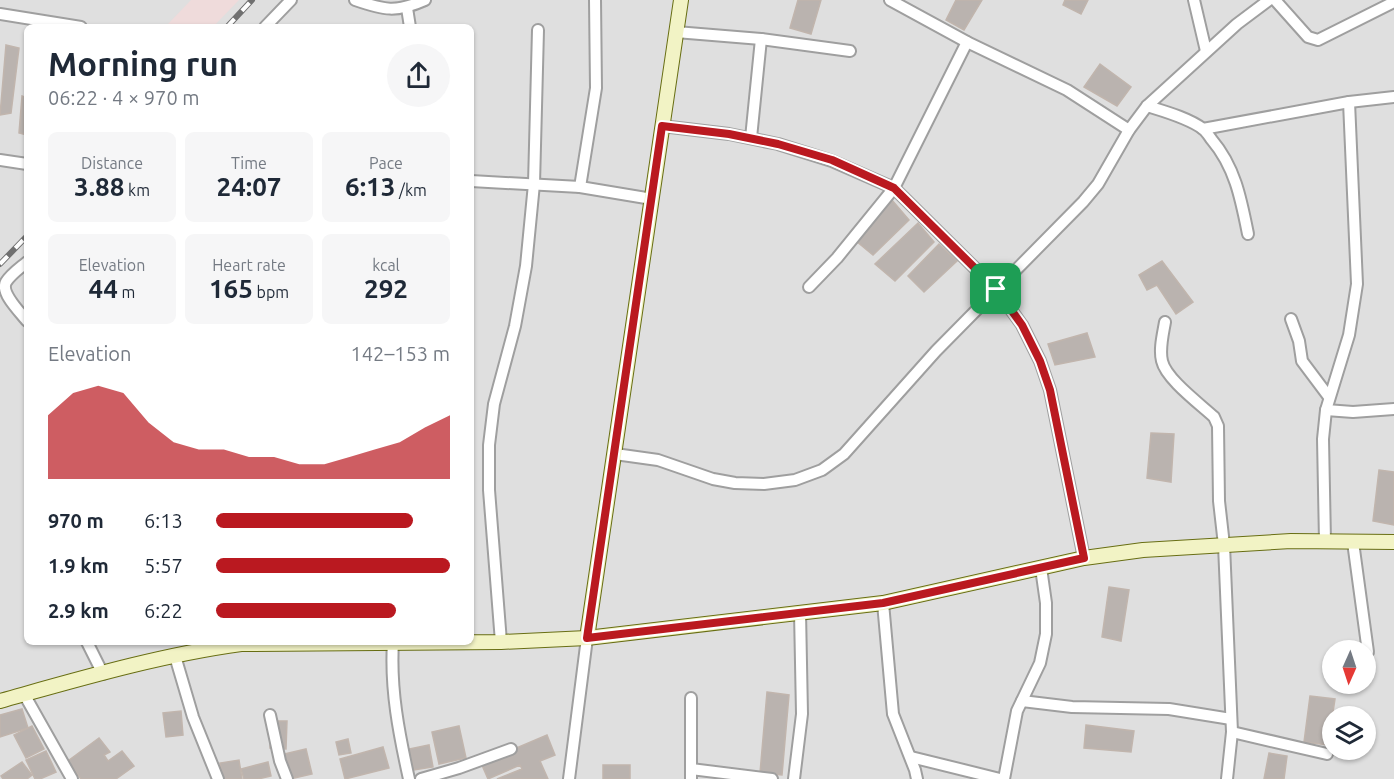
<!DOCTYPE html>
<html lang="en">
<head>
<meta charset="utf-8">
<style>
  body { margin:0; font-family:Ubuntu,sans-serif; background:#f6f6f7; color:#1f2937; height:100vh; display:flex; flex-direction:column; font-size:22px; white-space:nowrap }
  * { box-sizing:border-box; margin:0 }
  p { font-size:20px; color:#747a83 }
  .icon { flex:none; width:33px; height:33px; fill:none; stroke:currentColor; stroke-width:2; stroke-linecap:round; stroke-linejoin:round }
  .map { position:relative; flex:1; overflow:hidden }
  .details { position:absolute; left:24px; top:24px; width:450px; height:621px; display:flex; flex-direction:column; background:#fff; border-radius:9px; box-shadow:0 2px 4px #0004 }
  .details>* { flex:none }
  .needle { width:39px; rotate:183deg }
  .controls { position:absolute; left:1322px; top:640px; display:grid; gap:12px }
  .controls a { display:grid; place-items:center; width:54px; height:54px; border-radius:50%; background:#fff; box-shadow:0 2px 4px #0004; font-size:30px }
  .pin { position:absolute; display:grid; place-items:center; width:51px; height:51px; color:#fff; margin:-26px; border-radius:12px; box-shadow:0 3px 9px #0006 }
  .round { display:grid; place-items:center; flex:none; width:63px; height:63px; border-radius:32px; background:#f6f6f7 }
  .overview { display:flex; align-items:center; justify-content:space-between; height:102px; padding:0 24px }
  h1 { font-size:33px; font-weight:700; line-height:45px }
  .figures { display:grid; grid-template-columns:repeat(3,1fr); gap:9px; height:102px; padding:6px 24px }
  .figures div { display:grid; align-content:center; border-radius:9px; background:#f6f6f7; text-align:center }
  .figures b { font-size:26px; font-weight:700 }
  .figures small { font-size:16px; font-weight:400 }
  .figures p { font-size:16px }
  .chart { height:168px; padding:12px 24px }
  .chart p { display:flex; justify-content:space-between }
  .chart svg { width:100%; height:108px; margin-top:6px; fill:#ba1920; opacity:.7 }
  ul { padding:0 24px; list-style:none; font-size:20px }
  li { display:grid; grid-template-columns:96px 72px 1fr; align-items:center; height:45px }
  li i { height:15px; border-radius:8px; background:#ba1920 }
  .map>svg:first-child { display:block }
  .residential { fill:#dfdfdf; fill-rule:evenodd }
  .commercial { fill:#efdbdb }
  .building { fill:#bab3af; stroke:#c1b5ad; stroke-width:1.5 }
  .lines { fill:none; stroke-linecap:round; stroke-linejoin:round }
  .street-casing { stroke:#9f9f9f; stroke-width:14 }
  .secondary-casing { stroke:#686e13; stroke-width:16 }
  .street { stroke:#fff; stroke-width:10 }
  .secondary { stroke:#f2f3c5; stroke-width:14 }
  .rail-casing { stroke:#707070; stroke-width:6 }
  .rail { stroke:#fff; stroke-width:4; stroke-dasharray:11; stroke-linecap:butt }
  .route-casing { stroke:#fff; stroke-width:12 }
  .route { stroke:#ba1920; stroke-width:8 }
</style>
</head>
<body>
<div class="map">
<svg width="1394" height="779" viewBox="0 0 1394 779">
  <rect width="100%" height="100%" fill="#f1eeea"/>
  <path class="residential" d="M 0,0 L 1394,0 L 1394,779 L 0,779 ZM 27,27 L 471,27 L 471,642 L 27,642 ZM 1332,651 L 1365,651 L 1365,684 L 1332,684 ZM 1332,717 L 1365,717 L 1365,750 L 1332,750 Z"/>
  <polygon class="commercial" points="191,0 239,0 213,27 170,27 168,24"/>
  <g class="building">
    <polygon points="798,0 821,0 811,34 790,28"/>
    <polygon points="956,0 982,0 964,30 946,20"/>
    <polygon points="1065,0 1088,0 1081,14 1063,5"/>
    <polygon points="6,45 19,48 11,113 0,115"/>
    <polygon points="1100,64 1131,87 1117,106 1084,87"/>
    <polygon points="22,96 27,98 27,135 19,133"/>
    <polygon points="891,199 909,220 873,255 856,241"/>
    <polygon points="918,223 934,242 895,281 875,264"/>
    <polygon points="939,244 957,261 924,292 908,276"/>
    <polygon points="1162,261 1193,302 1176,314 1157,285 1147,290 1139,275"/>
    <polygon points="1087,333 1095,357 1055,365 1048,344"/>
    <polygon points="1151,433 1174,434 1171,482 1147,478"/>
    <polygon points="1379,470 1394,472 1394,525 1373,521"/>
    <polygon points="1109,587 1129,590 1121,641 1102,637"/>
    <polygon points="767,692 789,695 782,775 760,773"/>
    <polygon points="1310,696 1335,699 1328,745 1304,742"/>
    <polygon points="22,709 28,728 0,737 0,715"/>
    <polygon points="181,711 183,735 166,737 163,713"/>
    <polygon points="271,721 287,721 286,749 270,748"/>
    <polygon points="1086,725 1134,731 1131,752 1084,748"/>
    <polygon points="32,726 44,749 26,758 14,735"/>
    <polygon points="459,726 466,758 439,764 432,732"/>
    <polygon points="547,735 555,755 540,761 548,779 497,779 522,769 520,765 488,779 481,763"/>
    <polygon points="99,738 110,752 104,755 108,761 122,751 134,766 116,779 81,779 68,761"/>
    <polygon points="348,739 351,753 339,755 336,742"/>
    <polygon points="429,745 433,767 414,770 409,749"/>
    <polygon points="383,747 389,768 345,779 340,759"/>
    <polygon points="306,749 312,774 290,779 280,755"/>
    <polygon points="46,751 56,772 40,779 35,779 26,760"/>
    <polygon points="1269,753 1287,756 1284,779 1264,779"/>
    <polygon points="239,760 242,779 223,779 220,763"/>
    <polygon points="22,762 32,775 27,779 3,779 1,776"/>
    <polygon points="268,762 271,776 258,779 244,779 241,769"/>
    <rect x="603" y="765" width="27" height="14"/>
  </g>
  <g class="lines">
    <defs>
      <g id="street">
        <path d="M 355,0 C 384,10 396,13 425,0"/>
        <polyline points="890,0 967,42 1067,90 1129,130"/>
        <polyline points="1194,0 1206,51"/>
        <polyline points="1275,0 1308,37 1318,40 1394,2"/>
        <polyline points="407,8 410,27"/>
        <polyline points="0,14 81,27"/>
        <polyline points="265,27 291,0"/>
        <polyline points="676,32 761,39 850,51"/>
        <path d="M 1147,106 C 1163,111 1189,118 1203,129 C 1206,131 1209,136 1212,140 C 1235,167 1241,199 1248,234"/>
        <polyline points="662,126 729,134 778,144 832,161 894,188 996,289 1022,325 1040,361 1050,390 1084,558"/>
        <polyline points="1203,129 1349,102 1394,97"/>
        <polyline points="751,138 761,39"/>
        <polyline points="0,160 27,164"/>
        <polyline points="471,181 580,187 652,199"/>
        <polyline points="580,187 596,88 595,0"/>
        <path d="M 27,262 C 20,268 11,274 6,282 C 0,293 20,312 27,321"/>
        <polyline points="809,287 837,258 894,188 967,42"/>
        <polyline points="1291,319 1299,341 1302,361 1329,397"/>
        <path d="M 1165,322 C 1163,334 1159,349 1162,361 C 1166,379 1200,404 1214,417 L 1218,426 L 1219,501 L 1224,545 L 1232,732 L 1227,779"/>
        <polyline points="1326,410 1353,412 1394,409"/>
        <polyline points="615,454 658,460 713,479 735,483 764,484 795,480 822,470 844,454 936,351 1083,202 1098,184 1129,130 1147,106 1237,24 1269,0"/>
        <polyline points="1325,541 1323,439 1326,410 1349,335 1357,284 1349,102"/>
        <polyline points="1353,542 1368,652"/>
        <polyline points="883,603 893,714 915,770 917,779"/>
        <polyline points="87,642 103,674"/>
        <path d="M 393,642 C 390,689 399,734 409,779"/>
        <polyline points="501,642 489,490 489,445 494,404 515,326 526,266 534,184 538,30"/>
        <polyline points="175,656 193,717 218,779"/>
        <polyline points="24,694 72,779"/>
        <polyline points="1022,701 1072,707 1169,709 1231,719"/>
        <polyline points="270,715 280,761 287,779"/>
        <polyline points="1232,732 1327,754"/>
        <polyline points="911,757 1000,779"/>
        <polyline points="691,769 772,779"/>
        <polyline points="421,779 459,768 511,749"/>
        <polyline points="569,779 587,638"/>
        <polyline points="691,779 691,698"/>
        <polyline points="794,779 802,714 800,612"/>
        <polyline points="1004,779 1017,711 1040,663 1046,634 1046,603 1041,568"/>
      </g>
      <g id="secondary">
        <polyline points="587,638 681,0"/>
        <path d="M 0,701 C 79,679 160,655 241,644 L 501,642 L 587,638 L 883,603 L 1084,558 L 1143,550 L 1291,541 L 1394,542"/>
      </g>
    </defs>
    <use href="#street" class="street-casing"/>
    <use href="#secondary" class="secondary-casing"/>
    <use href="#street" class="street"/>
    <use href="#secondary" class="secondary"/>
    <defs>
      <g id="rail">
        <polyline points="227,27 252,0"/>
        <polyline points="0,264 27,236"/>
      </g>
    </defs>
    <use href="#rail" class="rail-casing"/>
    <use href="#rail" class="rail"/>
  </g>
  <g class="lines">
    <defs>
      <polygon id="route" points="662,126 729,134 778,144 832,160 894,188 996,289 1022,325 1040,361 1050,390 1084,558 883,603 587,638"/>
    </defs>
    <use href="#route" class="route-casing"/>
    <use href="#route" class="route"/>
  </g>
</svg>
<div class="controls">
<a><svg class="needle" viewBox="-14 -14 28 28"><path d="M0-13l5 13h-10z" fill="#e53935"/><path d="M0 13l5-13h-10z" fill="#747a83"/></svg></a>
<a><svg class="icon" aria-label="layers" viewBox="0 0 24 24"><path d="M12 4l9 5-9 5-9-5zM3 14l9 5 9-5"/></svg></a>
</div>
<div class="pin" style="left:996px;top:289px;background:#1e9e55"><svg class="icon" aria-label="arrive" viewBox="0 0 24 24"><path d="M6 21V4h12l-3 4 3 4H6"/></svg></div>
<section class="details">
<div class="overview"><div><h1>Morning run</h1><p>06:22 · 4 × 970 m</p></div><a class="round"><svg class="icon" aria-label="share" viewBox="0 0 24 24"><path d="M12 15V3M7 8l5-5 5 5M5 13v7h14v-7"/></svg></a></div>
<div class="figures">
<div><p>Distance</p><b>3.88<small> km</small></b></div>
<div><p>Time</p><b>24:07</b></div>
<div><p>Pace</p><b>6:13<small> /km</small></b></div>
</div>
<div class="figures">
<div><p>Elevation</p><b>44<small> m</small></b></div>
<div><p>Heart rate</p><b>165<small> bpm</small></b></div>
<div><p>kcal</p><b>292</b></div>
</div>
<div class="chart"><p><span>Elevation</span>142–153 m</p>
<svg viewBox="0 0 160 44" preserveAspectRatio="none"><path d="M0 44V18L10 9L20 6L30 9L40 21L50 29L60 32L70 32L80 35L90 35L100 38L110 38L120 35L130 32L140 29L150 23L160 18V44z"/></svg>
</div>
<ul>
<li><b>970 m</b>6:13<i style="width:84%"></i></li>
<li><b>1.9 km</b>5:57<i style="width:100%"></i></li>
<li><b>2.9 km</b>6:22<i style="width:77%"></i></li>
</ul>
</section>
</div>
</body>
</html>
